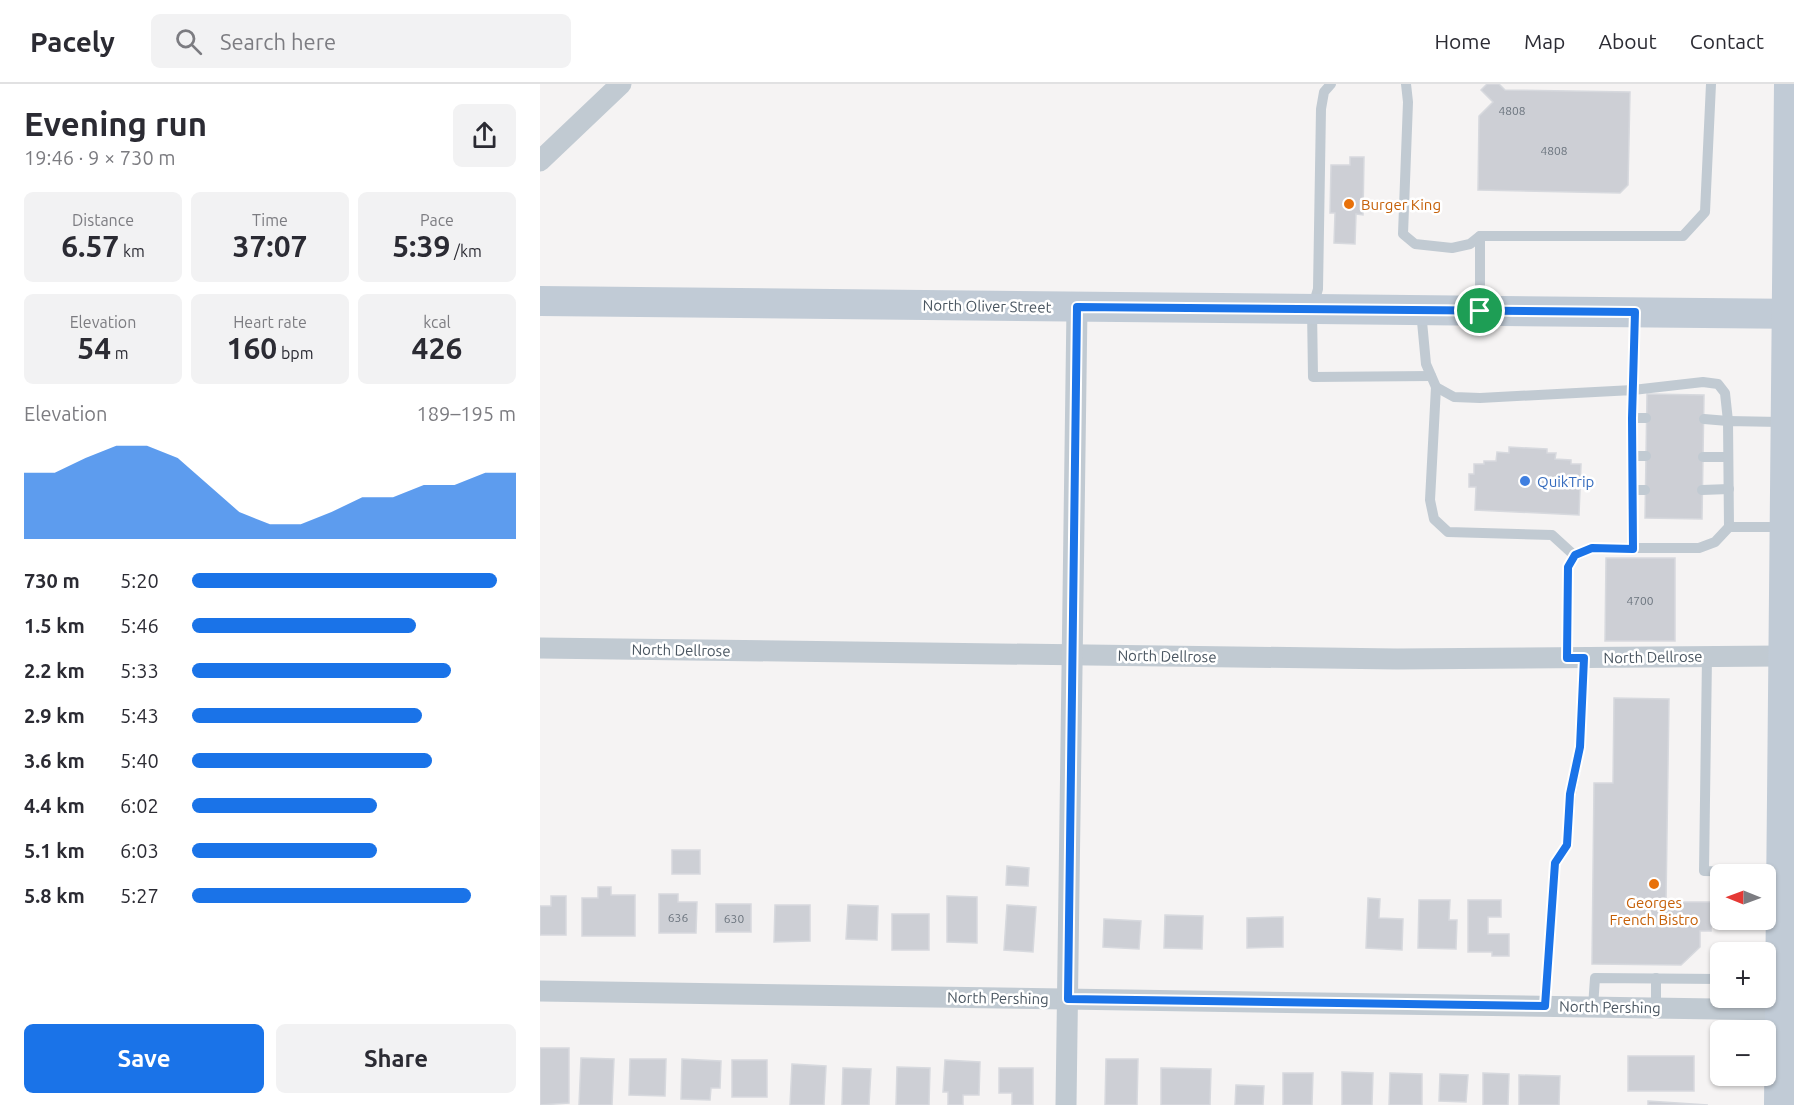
<!DOCTYPE html>
<html lang="en">
<head>
<meta charset="utf-8">
<style>
  body { margin:0; font-family:Ubuntu,sans-serif; background:#f2f2f3; color:#2b2b33; height:100vh; display:flex; flex-direction:column; font-size:22px; white-space:nowrap }
  * { box-sizing:border-box; margin:0 }
  p { font-size:20px; color:#7c7c81 }
  .icon { flex:none; width:33px; height:33px; fill:none; stroke:currentColor; stroke-width:2; stroke-linecap:round; stroke-linejoin:round }
  .map { position:relative; flex:1; overflow:hidden }
  .details { display:flex; flex-direction:column; background:#fff; width:540px }
  .details>* { flex:none }
  .needle { width:39px; rotate:271deg }
  .fabs { position:absolute; left:1170px; top:780px; display:grid; gap:12px }
  .fabs a { display:grid; place-items:center; width:66px; height:66px; border-radius:9px; background:#fff; box-shadow:0 2px 4px #0004; font-size:30px }
  .pin { position:absolute; display:grid; place-items:center; width:51px; height:51px; color:#fff; margin:-26px; border:3px solid #fff; border-radius:50%; box-shadow:0 2px 6px #0007 }
  .round { display:grid; place-items:center; flex:none; width:63px; height:63px; border-radius:9px; background:#f2f2f3 }
  .headline { display:flex; align-items:center; justify-content:space-between; height:102px; padding:0 24px }
  h1 { font-size:33px; font-weight:700; line-height:45px }
  .figures { display:grid; grid-template-columns:repeat(3,1fr); gap:9px; height:102px; padding:6px 24px }
  .figures div { display:grid; align-content:center; border-radius:9px; background:#f2f2f3; text-align:center }
  .figures b { font-size:30px; font-weight:700 }
  .figures small { font-size:16px; font-weight:400 }
  .figures p { font-size:16px }
  .chart { height:168px; padding:12px 24px }
  .chart p { display:flex; justify-content:space-between }
  .chart svg { width:100%; height:108px; margin-top:6px; fill:#1a73e8; opacity:.7 }
  .cta { display:flex; gap:12px; margin-top:auto; padding:12px 24px }
  .cta a { flex:1; height:69px; border-radius:9px; background:#1a73e8; color:#fff; font-size:24px; font-weight:700; line-height:69px; text-align:center }
  .cta a+a { background:#f2f2f3; color:#2b2b33 }
  ul { padding:0 24px; list-style:none; font-size:20px }
  li { display:grid; grid-template-columns:96px 72px 1fr; align-items:center; height:45px }
  li i { height:15px; border-radius:8px; background:#1a73e8 }
  header { display:flex; align-items:center; gap:36px; box-sizing:border-box; height:84px; padding:0 30px; background:#fff; border-bottom:2px solid #e1e1e2 }
  header strong { font-size:28px }
  nav { display:flex; gap:33px; margin-inline-start:auto; font-size:21px }
  .search { width:420px; height:54px; background:#f2f2f3; display:flex; align-items:center; gap:15px; box-sizing:border-box; padding:0 21px; border-radius:9px; color:#7c7c81; font-size:22px }
  main { display:flex; flex:1; min-height:0 }
  .map>svg:first-child { display:block }
  .building { fill:#cdcfd5; stroke:#d7d9de; stroke-width:1.5 }
  .lines { fill:none; stroke-linecap:round; stroke-linejoin:round }
  .lane { stroke:#c1cad2; stroke-width:10 }
  .street { stroke:#c1cad2; stroke-width:21 }
  .secondary { stroke:#c1cbd6; stroke-width:30 }
  .route-casing { stroke:#fff; stroke-width:12 }
  .route { stroke:#1a73e8; stroke-width:8 }
  .food-dot { fill:#e8710a; stroke:#fff; stroke-width:2 }
  .shop-dot { fill:#3f7fe0; stroke:#fff; stroke-width:2 }
  .labels { text-anchor:middle; dominant-baseline:central; stroke-width:5; stroke-linejoin:round; paint-order:stroke }
  .number-label { font-size:12px; fill:#6b747e }
  .food-label { font-size:15px; fill:#c56008; stroke:#fff; text-anchor:start }
  .street-label { font-size:15px; fill:#4a5661; stroke:#fff }
  .shop-label { font-size:15px; fill:#366cbe; stroke:#fff; text-anchor:start }
</style>
</head>
<body>
<header>
<strong>Pacely</strong>
<div class="search"><svg class="icon" aria-label="search" viewBox="0 0 24 24"><circle cx="10" cy="10" r="6"/><path d="M15 15l6 6"/></svg>Search here</div>
<nav><a>Home</a><a>Map</a><a>About</a><a>Contact</a></nav>
</header>
<main>
<section class="details">
<div class="headline"><div><h1>Evening run</h1><p>19:46 · 9 × 730 m</p></div><a class="round"><svg class="icon" aria-label="share" viewBox="0 0 24 24"><path d="M12 15V3M7 8l5-5 5 5M5 13v7h14v-7"/></svg></a></div>
<div class="figures">
<div><p>Distance</p><b>6.57<small> km</small></b></div>
<div><p>Time</p><b>37:07</b></div>
<div><p>Pace</p><b>5:39<small> /km</small></b></div>
</div>
<div class="figures">
<div><p>Elevation</p><b>54<small> m</small></b></div>
<div><p>Heart rate</p><b>160<small> bpm</small></b></div>
<div><p>kcal</p><b>426</b></div>
</div>
<div class="chart"><p><span>Elevation</span>189–195 m</p>
<svg viewBox="0 0 160 44" preserveAspectRatio="none"><path d="M0 44V17L10 17L20 11L30 6L40 6L50 11L60 22L70 33L80 38L90 38L100 33L110 27L120 27L130 22L140 22L150 17L160 17V44z"/></svg>
</div>
<ul>
<li><b>730 m</b>5:20<i style="width:94%"></i></li>
<li><b>1.5 km</b>5:46<i style="width:69%"></i></li>
<li><b>2.2 km</b>5:33<i style="width:80%"></i></li>
<li><b>2.9 km</b>5:43<i style="width:71%"></i></li>
<li><b>3.6 km</b>5:40<i style="width:74%"></i></li>
<li><b>4.4 km</b>6:02<i style="width:57%"></i></li>
<li><b>5.1 km</b>6:03<i style="width:57%"></i></li>
<li><b>5.8 km</b>5:27<i style="width:86%"></i></li>
</ul>
<div class="cta"><a>Save</a><a>Share</a></div>
</section>
<div class="map">
<svg width="1254" height="1021" viewBox="0 0 1254 1021">
  <rect width="100%" height="100%" fill="#f5f3f3"/>
  <g class="building">
    <polygon points="947,0 959,0 965,6 1090,8 1088,101 1080,109 938,106 939,32 953,18 941,6"/>
    <polygon points="810,73 824,73 823,131 816,130 815,160 794,159 795,129 790,129 791,81 810,81"/>
    <polygon points="1107,310 1164,311 1162,435 1105,434"/>
    <polygon points="969,363 1007,365 1007,369 1016,369 1015,375 1031,376 1031,380 1041,380 1039,431 935,426 936,403 929,403 929,390 934,390 934,380 944,380 944,377 956,377 957,368 969,369"/>
    <polygon points="1066,474 1135,474 1135,557 1065,557"/>
    <polygon points="1074,614 1129,615 1126,818 1171,818 1171,847 1160,847 1160,863 1141,881 1052,880 1054,699 1073,699"/>
    <rect x="132" y="766" width="28" height="24"/>
    <polygon points="467,782 489,784 488,802 466,801"/>
    <polygon points="58,803 71,803 71,811 95,811 95,852 42,852 42,814 58,814"/>
    <polygon points="119,810 138,810 138,818 157,818 156,849 119,849"/>
    <polygon points="11,812 26,812 26,851 0,851 0,822 11,822"/>
    <polygon points="407,812 437,813 437,859 407,858"/>
    <polygon points="828,814 840,815 839,834 863,835 862,866 826,864"/>
    <polygon points="879,816 910,816 909,836 917,836 916,865 878,864"/>
    <polygon points="928,816 961,816 961,833 948,833 948,850 969,850 969,872 952,872 952,868 928,868"/>
    <rect x="176" y="820" width="35" height="28"/>
    <polygon points="235,821 270,821 270,857 234,858"/>
    <polygon points="308,821 338,822 337,856 306,855"/>
    <polygon points="467,821 496,823 493,868 464,866"/>
    <rect x="352" y="830" width="37" height="36"/>
    <polygon points="625,831 663,832 662,865 624,864"/>
    <polygon points="743,833 743,863 707,864 707,834"/>
    <polygon points="564,835 601,837 599,865 563,863"/>
    <polygon points="0,964 29,964 29,1019 0,1021"/>
    <rect x="1088" y="972" width="66" height="35"/>
    <polygon points="41,974 74,975 72,1021 39,1021"/>
    <polygon points="90,975 126,975 125,1012 89,1011"/>
    <polygon points="142,975 181,977 180,1004 171,1004 170,1016 141,1015"/>
    <polygon points="566,975 598,975 597,1021 565,1021"/>
    <rect x="192" y="976" width="35" height="37"/>
    <polygon points="405,976 440,978 439,1011 423,1011 423,1021 408,1021 408,1008 403,1008"/>
    <polygon points="252,980 286,982 284,1021 250,1021"/>
    <polygon points="357,983 390,984 389,1021 356,1021"/>
    <polygon points="303,984 331,985 329,1021 302,1021"/>
    <polygon points="459,984 493,984 493,1021 472,1021 472,1009 459,1009"/>
    <polygon points="621,984 671,985 670,1021 621,1021"/>
    <polygon points="802,988 833,989 832,1021 802,1021"/>
    <polygon points="743,989 773,989 772,1021 743,1021"/>
    <polygon points="850,989 882,990 882,1021 849,1021"/>
    <polygon points="943,989 969,990 968,1021 943,1021"/>
    <polygon points="900,990 928,991 926,1018 899,1017"/>
    <polygon points="979,991 1020,992 1019,1021 979,1021"/>
    <polygon points="696,1001 724,1002 723,1021 695,1021"/>
    <polygon points="1108,1017 1168,1021 1108,1021"/>
  </g>
  <g class="lines">
    <g class="lane">
      <polyline points="791,0 784,8 781,25 778,205 772,225 773,293 891,292"/>
      <polyline points="866,0 868,18 863,150 875,160 912,164 930,160 940,152"/>
      <polyline points="940,223 940,152 1143,152 1165,128 1171,0"/>
      <polyline points="881,227 886,280 896,303 914,313 940,314 1093,306 1093,465"/>
      <polyline points="1095,232 1093,306 1163,298 1178,300 1185,309 1188,337 1164,335"/>
      <polyline points="896,303 890,416 894,435 908,448 1012,451 1035,472"/>
      <polyline points="1092,334 1106,334"/>
      <polyline points="1093,372 1106,372"/>
      <polyline points="1163,373 1188,373"/>
      <polyline points="1093,406 1105,406"/>
      <polyline points="1162,406 1189,405"/>
      <polyline points="1243,443 1189,443 1188,337 1243,338"/>
      <polyline points="1167,573 1164,787 1240,789"/>
      <polyline points="1027,574 1028,483 1035,472 1052,464 1159,464 1175,458 1189,443"/>
      <polyline points="1211,868 1238,867"/>
      <polyline points="1179,895 1180,870"/>
      <polyline points="1005,922 1015,779 1027,761 1031,710 1040,663 1044,574"/>
      <polyline points="1053,923 1055,894 1179,895 1176,925"/>
      <polyline points="1116,924 1116,894"/>
    </g>
    <g class="street">
      <polyline points="0,77 81,0"/>
      <polyline points="0,564 857,575 1254,572"/>
      <polyline points="0,907 1240,926"/>
      <polyline points="526,1021 537,223"/>
    </g>
    <g class="secondary">
      <polyline points="0,217 1254,230"/>
      <polyline points="1239,1021 1249,0"/>
    </g>
  </g>
  <g class="lines">
    <defs>
      <polygon id="route" points="537,223 1095,228 1092,334 1093,465 1052,464 1035,471 1028,483 1027,574 1044,574 1040,663 1030,710 1027,761 1015,779 1005,922 528,915"/>
    </defs>
    <use href="#route" class="route-casing"/>
    <use href="#route" class="route"/>
  </g>
  <g class="food-dot">
    <circle cx="809" cy="120" r="6"/>
    <circle cx="1114" cy="800" r="6"/>
  </g>
  <circle class="shop-dot" cx="985" cy="397" r="6"/>
  <g class="labels">
    <g class="number-label">
      <text x="972" y="26">4808</text>
      <text x="1014" y="66">4808</text>
      <text x="1100" y="516">4700</text>
      <text x="138" y="833">636</text>
      <text x="194" y="834">630</text>
    </g>
    <g class="food-label">
      <text x="821" y="120">Burger King</text>
      <text x="1114" y="818" text-anchor="middle">Georges<tspan x="1114" dy="17">French Bistro</tspan></text>
    </g>
    <g class="street-label">
      <text transform="translate(447 222) rotate(1)">North Oliver Street</text>
      <text transform="translate(141 566) rotate(1)">North Dellrose</text>
      <text transform="translate(627 572) rotate(1)">North Dellrose</text>
      <text transform="translate(1113 573) rotate(-1)">North Dellrose</text>
      <text transform="translate(458 914) rotate(1)">North Pershing</text>
      <text transform="translate(1070 923) rotate(1)">North Pershing</text>
    </g>
    <g class="shop-label">
      <text x="997" y="397">QuikTrip</text>
    </g>
  </g>
</svg>
<div class="fabs">
<a><svg class="needle" viewBox="-14 -14 28 28"><path d="M0-13l5 13h-10z" fill="#e53935"/><path d="M0 13l5-13h-10z" fill="#7c7c81"/></svg></a>
<a>+</a>
<a>−</a>
</div>
<div class="pin" style="left:940px;top:227px;background:#1e9e55"><svg class="icon" aria-label="arrive" viewBox="0 0 24 24"><path d="M6 21V4h12l-3 4 3 4H6"/></svg></div>
</div>
</main>
</body>
</html>
